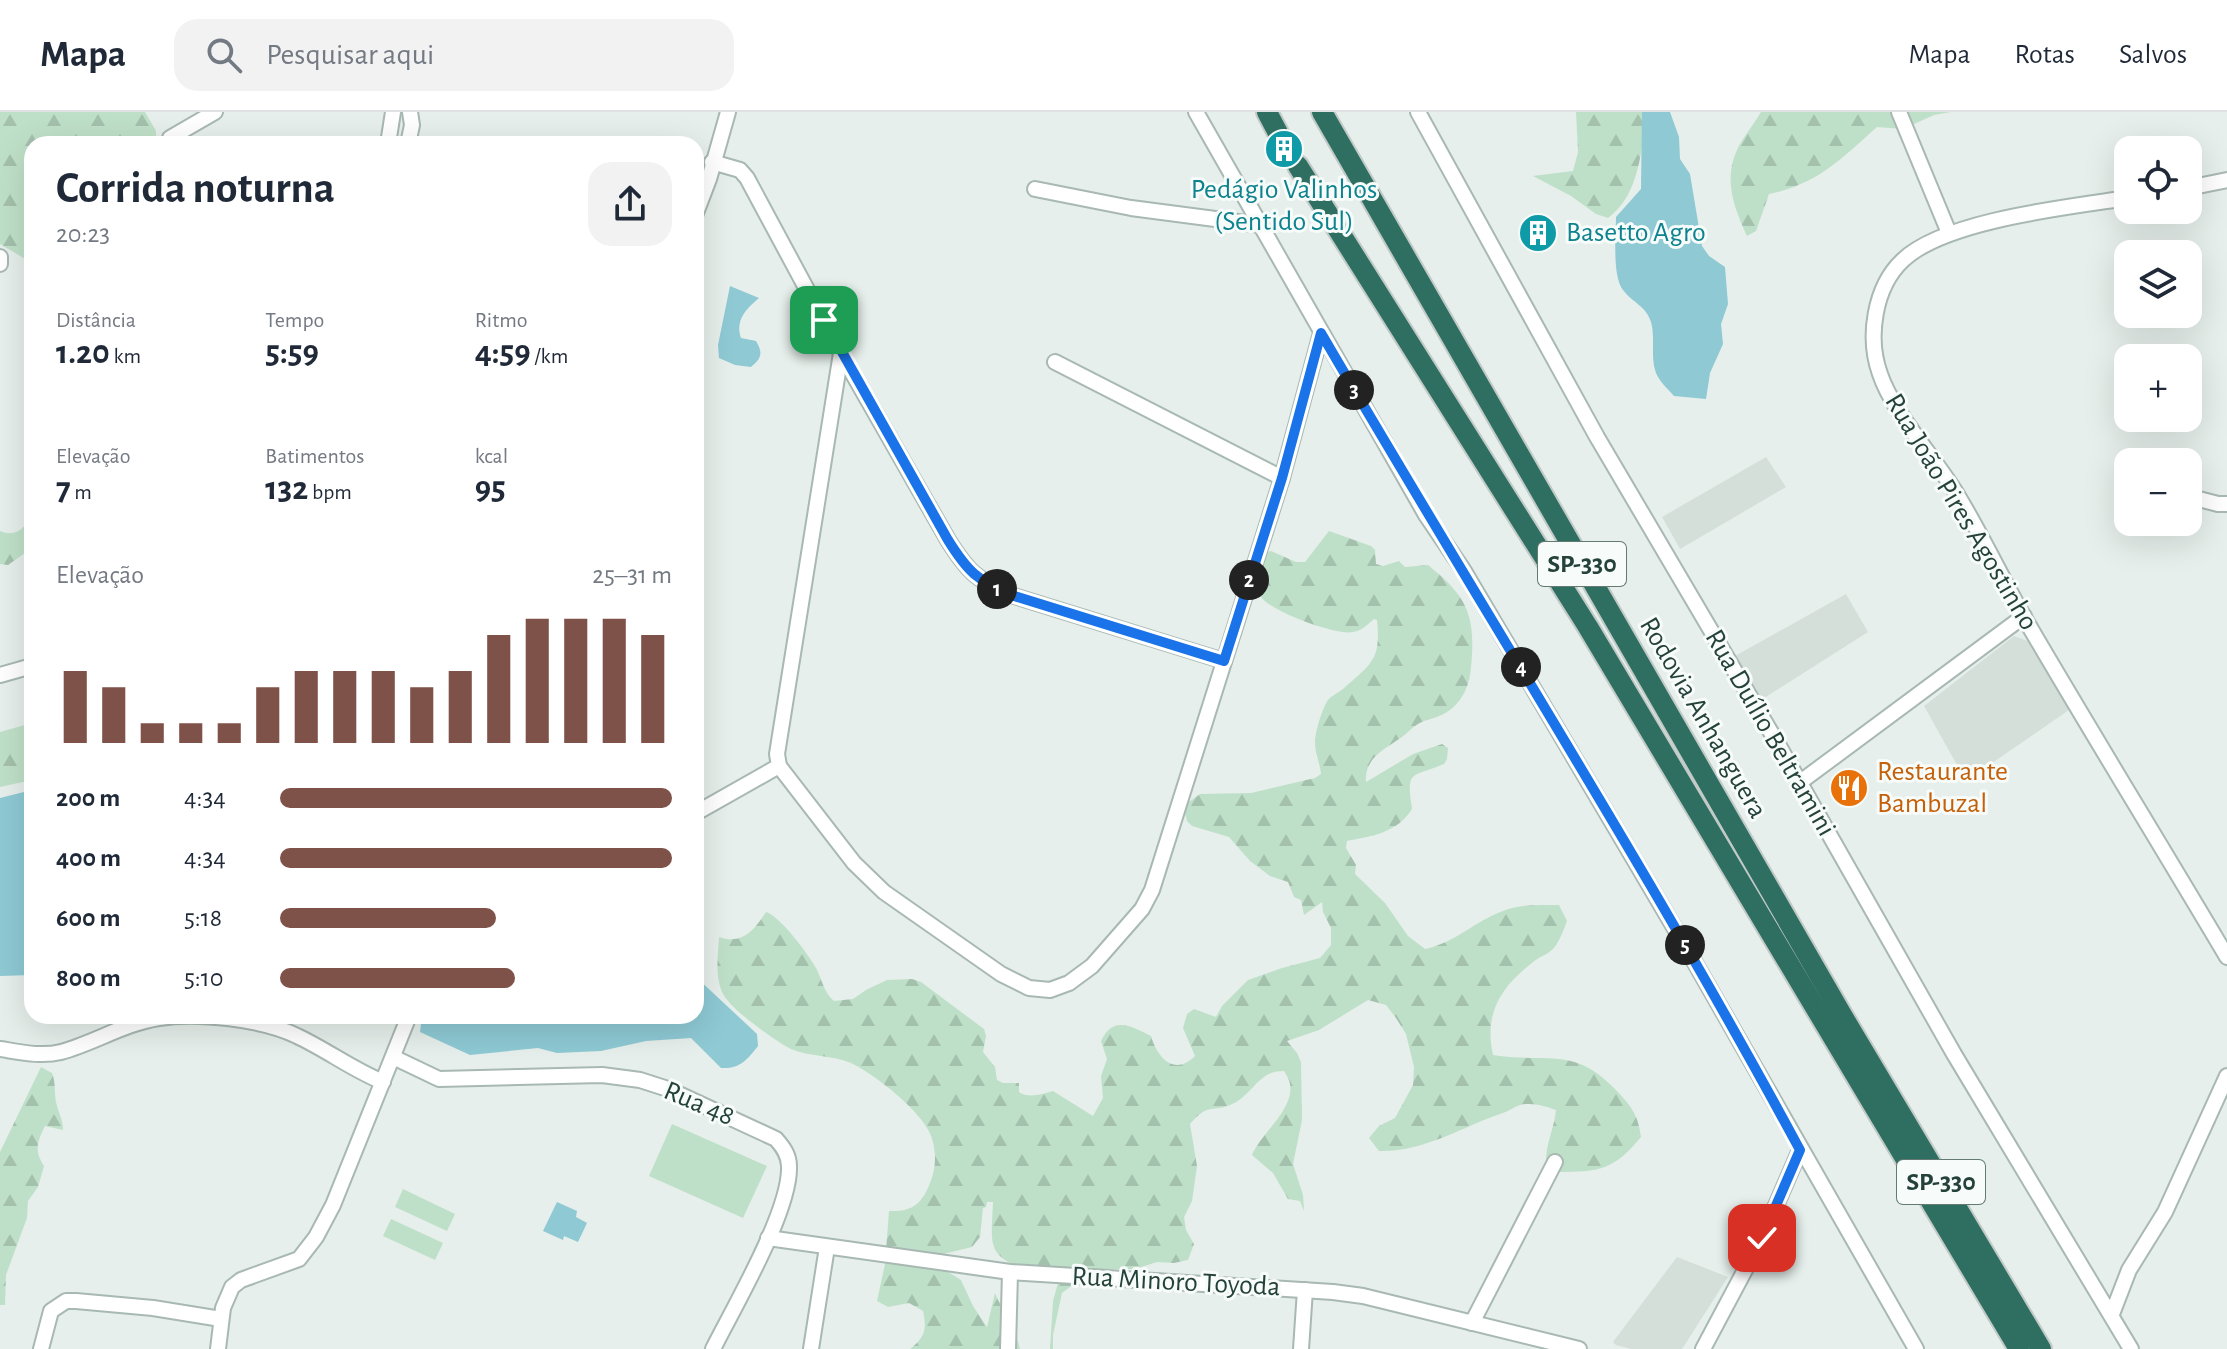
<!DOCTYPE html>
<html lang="pt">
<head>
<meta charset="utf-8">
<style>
  body { margin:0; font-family:"Alegreya Sans",sans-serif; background:#f2f2f3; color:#1f2937; height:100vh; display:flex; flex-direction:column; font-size:30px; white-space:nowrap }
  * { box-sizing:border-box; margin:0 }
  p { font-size:26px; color:#747a83 }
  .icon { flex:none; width:44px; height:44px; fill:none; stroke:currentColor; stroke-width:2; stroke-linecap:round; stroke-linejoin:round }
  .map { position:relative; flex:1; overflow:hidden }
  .panel { position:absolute; left:24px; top:24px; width:680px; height:888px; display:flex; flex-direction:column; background:#fff; border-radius:24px; box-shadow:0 8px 32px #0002 }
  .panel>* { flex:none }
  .buttons { position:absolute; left:2114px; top:24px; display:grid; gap:16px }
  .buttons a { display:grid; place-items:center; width:88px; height:88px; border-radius:16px; background:#fff; box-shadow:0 8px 32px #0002; font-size:40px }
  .pin { position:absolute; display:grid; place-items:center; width:68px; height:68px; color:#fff; margin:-34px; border-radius:16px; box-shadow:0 4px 12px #0006 }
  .km { position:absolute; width:40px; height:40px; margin:-20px; border-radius:50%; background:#222; color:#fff; font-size:22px; line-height:40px; text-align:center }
  .round { display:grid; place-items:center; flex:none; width:84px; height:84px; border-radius:24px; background:#f2f2f3 }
  .head { display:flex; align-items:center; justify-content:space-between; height:136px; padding:0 32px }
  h1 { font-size:44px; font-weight:700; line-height:60px }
  .metrics { display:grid; grid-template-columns:repeat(3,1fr); gap:12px; height:136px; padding:8px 32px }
  .metrics div { display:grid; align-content:center }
  .metrics b { font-size:34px; font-weight:700 }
  .metrics small { font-size:22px; font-weight:400 }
  .metrics p { font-size:22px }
  .chart { height:224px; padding:16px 32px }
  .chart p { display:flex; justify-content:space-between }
  .chart svg { width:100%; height:144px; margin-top:8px; stroke:#7f5249; stroke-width:6 }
  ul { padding:0 32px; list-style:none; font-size:26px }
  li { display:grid; grid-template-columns:128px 96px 1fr; align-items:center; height:60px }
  li i { height:20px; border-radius:10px; background:#7f5249 }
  header { display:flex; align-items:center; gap:48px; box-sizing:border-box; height:112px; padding:0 40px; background:#fff; border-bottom:2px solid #e0e1e3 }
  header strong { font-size:38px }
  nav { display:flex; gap:44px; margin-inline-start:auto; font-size:28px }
  .search { width:560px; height:72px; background:#f2f2f3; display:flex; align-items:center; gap:20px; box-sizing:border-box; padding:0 28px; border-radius:24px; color:#747a83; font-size:30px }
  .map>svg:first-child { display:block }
  .built { fill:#d4dfda }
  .forest { fill:url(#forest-firs) }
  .pitch { fill:#bfe0c8 }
  .water { fill:#8ec9d4 }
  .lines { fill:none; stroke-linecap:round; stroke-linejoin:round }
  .highway-tunnel { stroke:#bfccc8; stroke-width:20; stroke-dasharray:20 10; stroke-linecap:butt }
  .minor-casing { stroke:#a8b8b2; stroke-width:18 }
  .highway-casing { stroke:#c2cac8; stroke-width:24 }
  .minor { stroke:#fff; stroke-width:14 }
  .highway { stroke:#2f6f62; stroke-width:20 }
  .route-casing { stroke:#fff; stroke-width:16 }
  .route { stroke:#1a73e8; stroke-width:10 }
  .labels { text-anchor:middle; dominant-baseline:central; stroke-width:6; stroke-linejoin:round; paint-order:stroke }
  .shield { fill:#f7fbf9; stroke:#637a73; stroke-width:2 }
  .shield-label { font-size:26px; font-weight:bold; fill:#24423a }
  .culture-label { font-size:28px; fill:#0d838f; stroke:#f7fbf9 }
  .street-label { font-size:28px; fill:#24423a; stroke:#f7fbf9 }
  .food-label { font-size:28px; fill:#c56008; stroke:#f7fbf9; text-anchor:start }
</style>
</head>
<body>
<header>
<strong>Mapa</strong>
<div class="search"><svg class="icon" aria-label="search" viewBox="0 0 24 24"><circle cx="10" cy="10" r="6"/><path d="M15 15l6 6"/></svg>Pesquisar aqui</div>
<nav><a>Mapa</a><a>Rotas</a><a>Salvos</a></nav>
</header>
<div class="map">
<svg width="2227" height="1237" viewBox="0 0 2227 1237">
  <defs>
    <pattern id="forest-firs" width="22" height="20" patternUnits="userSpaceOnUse" patternTransform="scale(2)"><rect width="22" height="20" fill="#bfe0c8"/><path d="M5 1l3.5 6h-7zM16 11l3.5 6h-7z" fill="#a4c1ad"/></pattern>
  </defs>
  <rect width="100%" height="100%" fill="#e6efeb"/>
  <g class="built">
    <polygon points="1766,345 1786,375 1680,437 1662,405"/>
    <polygon points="1846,482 1868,520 1761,588 1735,544"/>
    <polygon points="2014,524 2028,529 2069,598 1966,669 1924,594"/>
    <polygon points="1677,1145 1728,1165 1682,1237 1631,1237 1616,1233 1613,1230"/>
  </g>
  <g class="forest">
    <polygon points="0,0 145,0 156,19 156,32 32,32 32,151 0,132"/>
    <path d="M 1576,0 L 1646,0 C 1642,36 1640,82 1608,106 L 1596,102 L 1571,84 L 1533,64 L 1573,59 L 1578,40 Z"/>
    <path d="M 1761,0 L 1951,0 L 1934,3 L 1903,17 L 1877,15 C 1841,47 1818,72 1769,82 L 1756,119 L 1747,124 C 1733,94 1722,64 1740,32 C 1746,21 1755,11 1761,0 Z"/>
    <path d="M 32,399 L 32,436 L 8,453 L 0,452 L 0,419 C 17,426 27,415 32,399 Z"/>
    <path d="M 1329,419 L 1371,434 L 1375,438 L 1376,452 L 1383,454 L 1399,449 L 1405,455 L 1428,453 C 1468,485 1476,504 1471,555 C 1470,571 1464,587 1450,598 C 1441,605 1432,606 1422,610 C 1414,613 1409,620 1402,625 C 1385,637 1364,646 1366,670 L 1413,642 L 1442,632 L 1448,636 L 1447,647 L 1444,652 C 1411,666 1406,657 1412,697 C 1397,721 1372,724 1347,729 L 1346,736 L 1356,753 L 1355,762 L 1385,791 L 1408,824 L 1425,837 C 1455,831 1475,809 1503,799 C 1520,792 1542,793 1559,793 L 1567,809 C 1563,819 1560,829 1553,837 C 1547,843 1538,845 1532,851 C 1500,876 1484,902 1493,943 C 1547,952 1572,933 1615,977 C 1631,994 1638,1002 1641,1025 C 1614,1058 1599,1060 1558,1060 L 1546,1049 C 1546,1031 1554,1017 1556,998 C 1545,994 1532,990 1520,993 C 1514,995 1509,999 1503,1001 C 1461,1015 1425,1040 1379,1039 L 1369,1026 L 1379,1014 L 1395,1006 L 1413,973 L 1414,955 L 1406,922 L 1396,906 L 1386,893 L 1368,888 L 1319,918 L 1287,929 L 1297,941 L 1301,950 L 1302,1008 L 1293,1052 L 1303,1083 L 1304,1099 L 1300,1089 L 1288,1087 L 1273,1061 L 1252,1043 C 1262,1018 1307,989 1284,959 C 1258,958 1252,985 1230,993 C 1210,1001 1209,990 1190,1012 L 1197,1054 L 1192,1089 L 1184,1105 L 1186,1118 L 1194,1132 L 1188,1148 L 1174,1151 L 1157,1150 L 1135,1157 L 1084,1157 L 1075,1162 L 1074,1172 L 1062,1181 L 1053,1223 L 1053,1237 L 1050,1237 L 1053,1189 L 1058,1171 L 1032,1170 L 1032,1160 C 986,1144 991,1136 993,1090 L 987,1090 L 986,1095 L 983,1096 L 980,1125 L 972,1135 L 931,1145 L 932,1150 L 961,1168 L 973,1194 L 987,1215 L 995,1181 C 1003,1200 1016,1218 1020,1237 L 910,1237 C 925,1225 927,1218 923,1199 L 909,1191 L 888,1195 L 877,1189 L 885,1152 L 889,1099 C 912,1100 922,1092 930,1071 C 936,1056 937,1040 931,1024 C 923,1000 873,961 851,951 C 833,943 809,945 791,937 C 777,930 738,902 728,889 C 713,872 718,846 719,825 C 742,833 754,819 766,800 C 779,803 809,843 816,856 C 822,867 824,881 834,889 L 853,887 L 866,878 L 887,868 L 912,867 L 921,870 L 984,917 L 986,924 L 983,940 L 995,955 L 997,968 L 1003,971 L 1019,971 L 1019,980 C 1029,987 1042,982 1053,979 L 1093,1004 L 1103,986 L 1101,964 L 1107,947 L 1101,929 C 1113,903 1131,914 1151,924 C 1157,945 1174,965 1195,944 L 1183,916 L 1187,902 L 1194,897 L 1216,905 L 1222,894 L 1248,868 L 1282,856 L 1320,846 L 1331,833 L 1331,816 L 1323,800 L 1322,790 L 1304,803 L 1301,788 L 1294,785 L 1288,770 L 1270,764 L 1250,749 L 1229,725 L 1192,714 L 1187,709 L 1185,701 L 1189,690 L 1200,682 L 1251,681 L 1315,666 L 1321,662 C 1320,651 1315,641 1315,631 C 1315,620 1322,597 1328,588 C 1332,583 1338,581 1343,577 C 1372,551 1381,548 1377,508 L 1374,507 C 1368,512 1362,519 1353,520 C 1336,524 1265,498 1259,482 C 1254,467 1260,455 1265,441 L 1271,439 L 1296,450 L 1305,450 Z"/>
    <polygon points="32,611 32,668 0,675 0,620"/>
    <path d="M 41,955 L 52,961 C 56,971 54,979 56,990 C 58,1000 63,1007 63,1018 L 45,1014 C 37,1030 34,1039 44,1054 L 38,1075 L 28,1089 L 27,1106 L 6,1163 L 5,1193 L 0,1193 L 0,1040 Z"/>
  </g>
  <g class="pitch">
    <polygon points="672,1012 767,1054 743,1106 649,1064"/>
    <polygon points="403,1077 455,1102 447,1119 395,1095"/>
    <polygon points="391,1107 443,1131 435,1148 383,1124"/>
  </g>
  <g class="water">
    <path d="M 1642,0 L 1670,0 L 1679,25 L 1680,47 L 1690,62 L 1702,134 L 1709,144 L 1725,155 L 1728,192 L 1721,212 L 1723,232 L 1710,261 L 1706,287 L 1674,284 C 1669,278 1662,272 1658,265 C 1649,249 1656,227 1651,210 C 1646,194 1633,191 1623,178 C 1612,164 1616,123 1616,105 L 1641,77 Z"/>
    <path d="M 730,174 L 759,186 C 746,197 735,208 741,226 L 756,229 C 763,241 762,246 751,255 L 735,253 L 719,246 L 718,233 Z"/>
    <polygon points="32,678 32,863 0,864 0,686"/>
    <path d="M 696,865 L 757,922 L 758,934 C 747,948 740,957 721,956 L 691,926 L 646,929 L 601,939 L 557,941 L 538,936 L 470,943 L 420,920 L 422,904 L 696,904 Z"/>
    <polygon points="557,1090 577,1099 576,1105 587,1111 578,1130 564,1124 563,1128 543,1119"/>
  </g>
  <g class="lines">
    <polyline class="highway-tunnel" points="1278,21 1298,54"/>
    <defs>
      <g id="minor">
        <polyline points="1196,0 1426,403 1464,459 1691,844 1916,1237"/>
        <polyline points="1418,0 1597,325 1779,634 1954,942 2131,1237"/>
        <polyline points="1899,0 1949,121"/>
        <polyline points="170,26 215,0"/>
        <polyline points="388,32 393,0"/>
        <polyline points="408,32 412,13 410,0"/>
        <path d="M 712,50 L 740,58 L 747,66 L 841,241 L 948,428 C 968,460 977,468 1011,483 L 1224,549"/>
        <polyline points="2188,76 2227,68"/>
        <polyline points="1035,77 1131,96 1261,113"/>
        <path d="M 2128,86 C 2069,95 1945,108 1903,148 C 1874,175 1867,226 1880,262 C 1893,301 1936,347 1958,384 C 1982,424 2002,466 2025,507 C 2091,620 2160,732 2227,845"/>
        <polyline points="696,101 709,67 728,0"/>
        <polyline points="0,145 0,152"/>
        <polyline points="841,241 777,642 779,654 854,751 884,780 1001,862 1029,876 1050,878 1069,871 1092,854 1142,797 1152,778 1282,366 1321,221"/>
        <polyline points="1055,250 1282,366"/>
        <polyline points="2191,385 2218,392 2227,392"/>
        <polyline points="0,563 32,554"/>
        <polyline points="1799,671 2024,504"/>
        <polyline points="696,701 779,654"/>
        <path d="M 0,937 C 20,940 41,945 61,940 C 94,931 125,911 159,906 C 197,900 263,907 297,924 C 327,938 353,958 383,970"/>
        <path d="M 393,945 L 439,967 L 602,963 L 640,968 L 668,977 L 776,1027 C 783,1035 789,1043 789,1054 C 791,1098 734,1195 713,1237"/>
        <polyline points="768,1126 1010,1160 1333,1180 1363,1184 1579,1237"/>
        <polyline points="2112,1202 2129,1158 2165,1100 2227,964"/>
        <polyline points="1472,1211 1555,1050"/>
        <polyline points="41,1237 51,1199 66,1189 76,1189 153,1196 221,1207"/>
        <polyline points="218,1237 223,1196 232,1175 241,1168 299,1147 316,1125 333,1093 409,904"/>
        <polyline points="811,1237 827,1135"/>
        <polyline points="1008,1237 1010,1160"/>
        <polyline points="1301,1237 1305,1178"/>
        <polyline points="1703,1237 1762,1126 1800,1038"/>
      </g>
      <g id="highway">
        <polyline points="1267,0 1278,21"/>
        <polyline points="1322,0 1842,903 2041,1237"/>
        <polyline points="1298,54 1588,515 2019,1237"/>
      </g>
    </defs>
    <use href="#minor" class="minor-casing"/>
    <use href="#highway" class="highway-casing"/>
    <use href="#minor" class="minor"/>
    <use href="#highway" class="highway"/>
  </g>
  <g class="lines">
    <defs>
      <path id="route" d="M 824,208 L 948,428 C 968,460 977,468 1011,483 L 1224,549 L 1282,366 L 1321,221 C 1480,494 1650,760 1800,1038 L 1762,1126"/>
    </defs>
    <use href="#route" class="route-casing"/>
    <use href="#route" class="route"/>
  </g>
  <defs>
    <symbol id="building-disc" viewBox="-11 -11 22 22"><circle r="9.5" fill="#0f9aa8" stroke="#f7fbf9"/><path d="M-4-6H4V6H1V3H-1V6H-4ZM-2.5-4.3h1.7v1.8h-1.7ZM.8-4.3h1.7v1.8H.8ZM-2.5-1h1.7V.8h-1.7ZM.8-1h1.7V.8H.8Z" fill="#fff"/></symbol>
    <symbol id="restaurant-disc" viewBox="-11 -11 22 22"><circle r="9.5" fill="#e8710a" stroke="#f7fbf9"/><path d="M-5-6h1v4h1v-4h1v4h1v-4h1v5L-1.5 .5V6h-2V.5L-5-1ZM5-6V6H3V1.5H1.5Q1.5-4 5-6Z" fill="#fff"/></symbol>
  </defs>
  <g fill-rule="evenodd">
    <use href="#building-disc" x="1262" y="15" width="44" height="44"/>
    <use href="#building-disc" x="1516" y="99" width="44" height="44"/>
    <use href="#restaurant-disc" x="1827" y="654" width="44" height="44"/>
  </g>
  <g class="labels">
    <g class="shield">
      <rect x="1538" y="430" width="88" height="44" rx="6"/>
      <rect x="1897" y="1048" width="88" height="44" rx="6"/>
    </g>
    <g class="shield-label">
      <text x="1582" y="452">SP-330</text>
      <text x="1941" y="1070">SP-330</text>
    </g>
    <g class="culture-label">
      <text x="1284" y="78">Pedágio Valinhos<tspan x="1284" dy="32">(Sentido Sul)</tspan></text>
      <text x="1566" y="121" text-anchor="start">Basetto Agro</text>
    </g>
    <g class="street-label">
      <text transform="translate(1961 400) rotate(59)">Rua João Pires Agostinho</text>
      <text transform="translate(1703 606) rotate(60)">Rodovia Anhanguera</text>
      <text transform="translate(1770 621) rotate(60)">Rua Duílio Beltramini</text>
      <text transform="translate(699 992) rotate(23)">Rua 48</text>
      <text transform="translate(1176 1170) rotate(3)">Rua Minoro Toyoda</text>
    </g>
    <g class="food-label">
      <text x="1877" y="660">Restaurante<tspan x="1877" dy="32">Bambuzal</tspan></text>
    </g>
  </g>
</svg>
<div class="buttons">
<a><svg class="icon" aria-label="locate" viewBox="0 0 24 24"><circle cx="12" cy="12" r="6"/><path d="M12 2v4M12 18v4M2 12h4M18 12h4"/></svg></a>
<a><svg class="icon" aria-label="layers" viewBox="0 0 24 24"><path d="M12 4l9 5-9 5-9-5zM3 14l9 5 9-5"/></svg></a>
<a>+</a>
<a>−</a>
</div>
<div class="pin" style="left:824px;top:208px;background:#1e9e55"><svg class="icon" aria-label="arrive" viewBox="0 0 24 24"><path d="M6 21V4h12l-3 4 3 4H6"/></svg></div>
<div class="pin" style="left:1762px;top:1126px;background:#d93025"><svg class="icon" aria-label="check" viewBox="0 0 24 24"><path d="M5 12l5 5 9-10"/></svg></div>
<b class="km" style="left:997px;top:477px">1</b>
<b class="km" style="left:1249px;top:468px">2</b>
<b class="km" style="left:1354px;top:278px">3</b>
<b class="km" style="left:1521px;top:555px">4</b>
<b class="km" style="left:1685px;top:833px">5</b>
<section class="panel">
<div class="head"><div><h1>Corrida noturna</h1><p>20:23</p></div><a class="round"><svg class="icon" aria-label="share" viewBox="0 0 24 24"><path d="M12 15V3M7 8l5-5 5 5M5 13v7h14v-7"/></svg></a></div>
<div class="metrics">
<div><p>Distância</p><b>1.20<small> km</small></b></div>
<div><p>Tempo</p><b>5:59</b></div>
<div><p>Ritmo</p><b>4:59<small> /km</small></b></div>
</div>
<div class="metrics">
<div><p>Elevação</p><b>7<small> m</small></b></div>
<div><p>Batimentos</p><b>132<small> bpm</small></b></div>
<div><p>kcal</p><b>95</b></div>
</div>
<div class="chart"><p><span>Elevação</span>25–31 m</p>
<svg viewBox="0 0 160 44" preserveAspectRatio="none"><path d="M5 44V22M15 44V27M25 44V38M35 44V38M45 44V38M55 44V27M65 44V22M75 44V22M85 44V22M95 44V27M105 44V22M115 44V11M125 44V6M135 44V6M145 44V6M155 44V11"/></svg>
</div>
<ul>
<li><b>200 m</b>4:34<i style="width:100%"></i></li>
<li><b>400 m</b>4:34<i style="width:100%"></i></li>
<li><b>600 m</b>5:18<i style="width:55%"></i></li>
<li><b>800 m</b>5:10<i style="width:60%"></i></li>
</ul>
</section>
</div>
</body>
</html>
